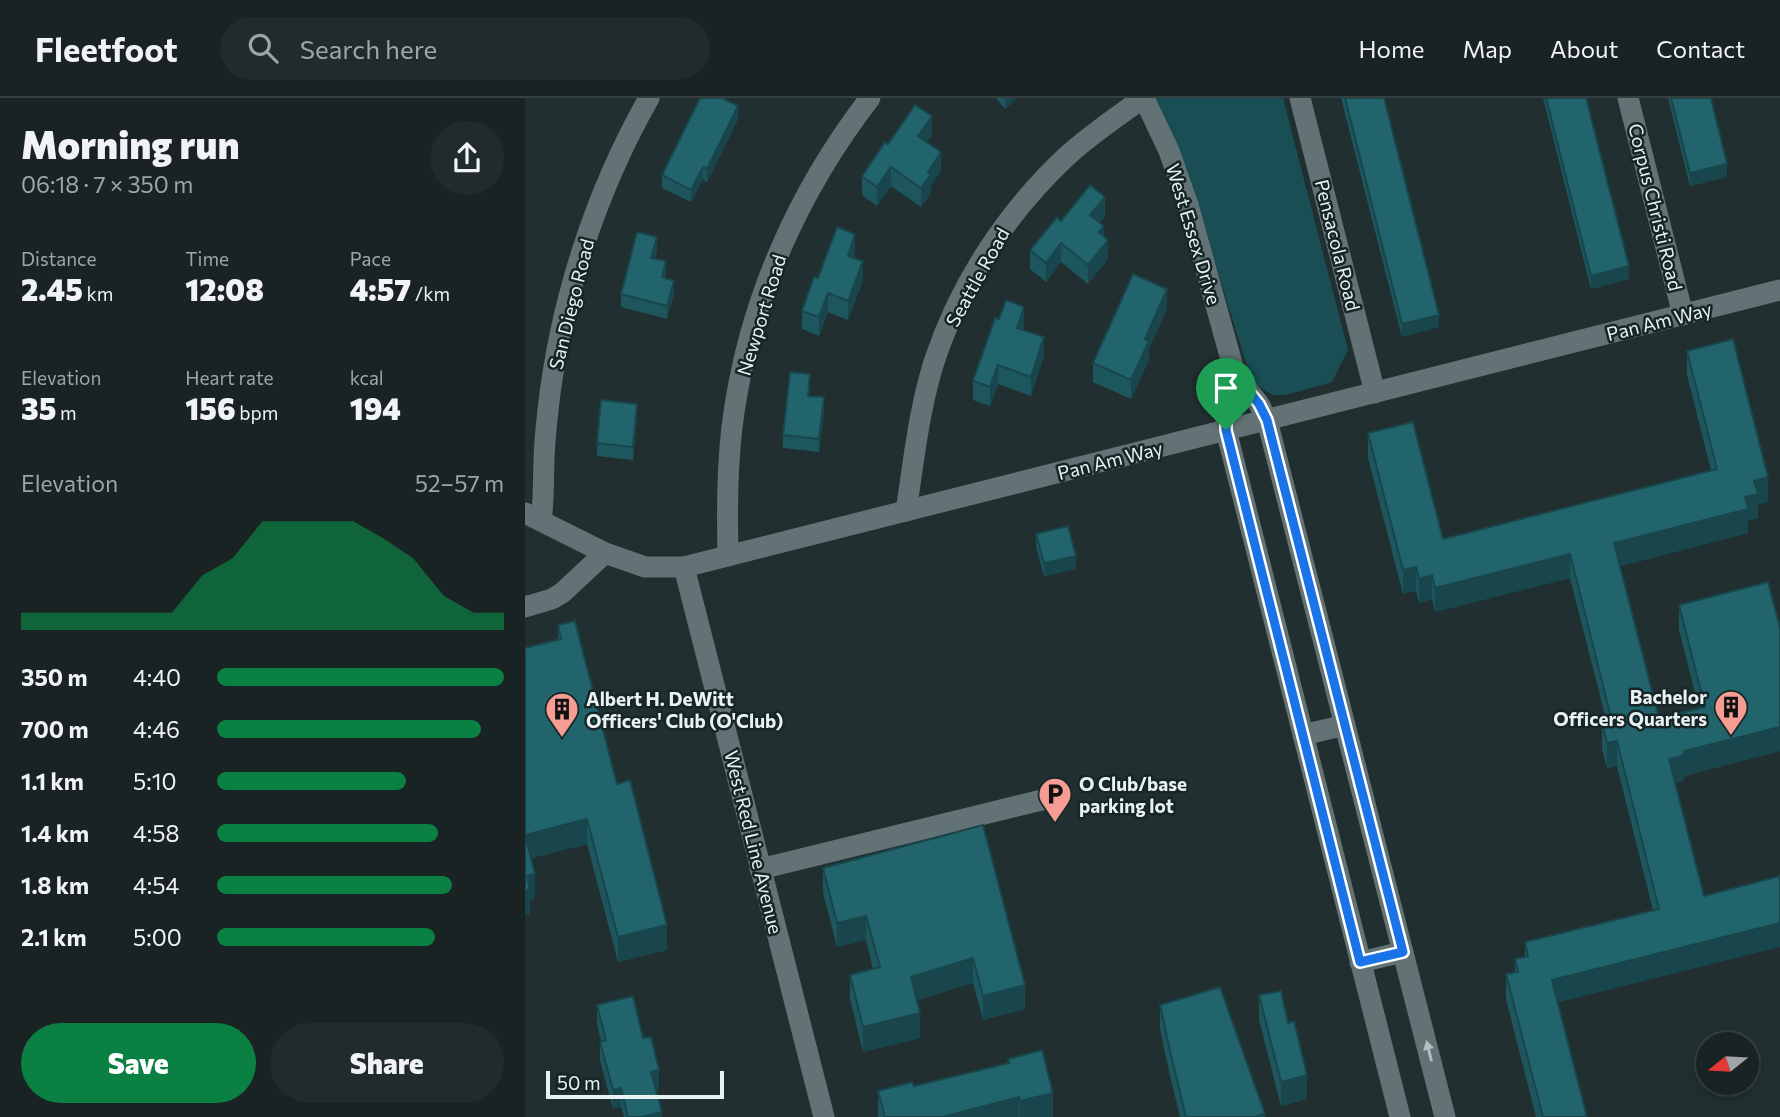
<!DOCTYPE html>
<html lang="en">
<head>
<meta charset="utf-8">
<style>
  body { margin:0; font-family:Commissioner,sans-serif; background:#222b2c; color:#f1f3f6; height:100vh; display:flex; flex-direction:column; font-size:26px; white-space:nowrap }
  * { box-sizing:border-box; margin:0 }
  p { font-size:23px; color:#9fa4a6 }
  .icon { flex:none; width:38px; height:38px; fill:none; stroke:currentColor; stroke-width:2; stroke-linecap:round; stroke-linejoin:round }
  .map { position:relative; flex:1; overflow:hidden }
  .panel { display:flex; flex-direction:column; background:#192324; width:525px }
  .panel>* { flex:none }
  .needle { width:46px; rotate:252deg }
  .buttons { position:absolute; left:1171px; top:934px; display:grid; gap:14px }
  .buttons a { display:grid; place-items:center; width:63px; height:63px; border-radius:50%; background:#192324; box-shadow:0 4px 10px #0003,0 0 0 2px #374041; font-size:35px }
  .scale { position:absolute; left:21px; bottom:18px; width:178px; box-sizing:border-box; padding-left:7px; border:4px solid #e9f2f3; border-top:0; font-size:19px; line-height:24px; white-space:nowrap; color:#e9f2f3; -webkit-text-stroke:5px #172526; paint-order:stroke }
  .pin { position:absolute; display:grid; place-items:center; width:60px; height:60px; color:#fff; margin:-72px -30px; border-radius:50% 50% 50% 0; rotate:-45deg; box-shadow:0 0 7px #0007 }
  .pin .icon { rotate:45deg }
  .round { display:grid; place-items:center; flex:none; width:74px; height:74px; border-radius:37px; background:#222b2c }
  .overview { display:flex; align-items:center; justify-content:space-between; height:119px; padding:0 21px }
  h1 { font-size:38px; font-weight:800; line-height:52px }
  .metrics { display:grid; grid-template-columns:repeat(3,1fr); gap:10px; height:119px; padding:7px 21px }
  .metrics div { display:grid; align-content:center }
  .metrics b { font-size:30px; font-weight:800 }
  .metrics small { font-size:19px; font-weight:400 }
  .metrics p { font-size:19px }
  .chart { height:196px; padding:14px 21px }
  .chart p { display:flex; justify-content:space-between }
  .chart svg { width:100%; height:126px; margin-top:7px; fill:#0b8043; opacity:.7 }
  .button { display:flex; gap:14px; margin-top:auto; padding:14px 21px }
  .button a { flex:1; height:80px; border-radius:42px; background:#0b8043; color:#fff; font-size:28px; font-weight:800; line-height:80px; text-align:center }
  .button a+a { background:#222b2c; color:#f1f3f6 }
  ul { padding:0 21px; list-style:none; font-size:23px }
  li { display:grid; grid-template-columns:112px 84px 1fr; align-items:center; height:52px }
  li i { height:18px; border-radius:9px; background:#0b8043 }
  header { display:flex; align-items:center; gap:42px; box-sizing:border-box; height:98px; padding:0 35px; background:#192324; border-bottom:2px solid #374041 }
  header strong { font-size:33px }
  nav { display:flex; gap:38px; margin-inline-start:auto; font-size:24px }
  .search { width:490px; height:63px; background:#222b2c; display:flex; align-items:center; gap:18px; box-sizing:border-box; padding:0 24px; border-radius:38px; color:#9fa4a6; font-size:26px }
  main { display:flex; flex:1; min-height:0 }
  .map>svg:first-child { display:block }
  .green { fill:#194e54 }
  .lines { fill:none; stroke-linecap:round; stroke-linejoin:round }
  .minor { stroke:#637375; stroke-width:21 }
  .wall { fill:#1d565d }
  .shaded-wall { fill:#18464c }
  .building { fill:#22646c; stroke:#18464c; stroke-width:2 }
  .oneway { fill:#b3bfc1 }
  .route-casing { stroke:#fff; stroke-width:14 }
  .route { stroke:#1a73e8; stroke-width:9 }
  .labels { text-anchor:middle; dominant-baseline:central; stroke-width:5; stroke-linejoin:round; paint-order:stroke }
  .street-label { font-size:19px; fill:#e9f2f3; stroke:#172526 }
  .poi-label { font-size:19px; font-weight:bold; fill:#e9f2f3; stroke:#172526; text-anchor:start }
</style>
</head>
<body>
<header>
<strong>Fleetfoot</strong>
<div class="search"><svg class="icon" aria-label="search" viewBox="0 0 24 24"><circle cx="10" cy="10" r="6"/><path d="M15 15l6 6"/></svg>Search here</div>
<nav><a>Home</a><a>Map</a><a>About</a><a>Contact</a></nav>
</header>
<main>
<section class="panel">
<div class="overview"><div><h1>Morning run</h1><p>06:18 · 7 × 350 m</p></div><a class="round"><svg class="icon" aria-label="share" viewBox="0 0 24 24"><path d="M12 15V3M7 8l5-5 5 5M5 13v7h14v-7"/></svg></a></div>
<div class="metrics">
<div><p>Distance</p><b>2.45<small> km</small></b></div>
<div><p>Time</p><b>12:08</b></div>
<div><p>Pace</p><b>4:57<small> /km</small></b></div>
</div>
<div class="metrics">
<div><p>Elevation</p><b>35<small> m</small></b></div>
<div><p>Heart rate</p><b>156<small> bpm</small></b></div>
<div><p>kcal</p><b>194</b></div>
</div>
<div class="chart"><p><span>Elevation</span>52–57 m</p>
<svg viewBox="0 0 160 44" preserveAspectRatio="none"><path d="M0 44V38L10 38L20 38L30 38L40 38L50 38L60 25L70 19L80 6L90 6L100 6L110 6L120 12L130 19L140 32L150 38L160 38V44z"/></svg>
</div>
<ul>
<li><b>350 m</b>4:40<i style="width:100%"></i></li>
<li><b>700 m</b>4:46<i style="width:92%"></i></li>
<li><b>1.1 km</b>5:10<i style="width:66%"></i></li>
<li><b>1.4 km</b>4:58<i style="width:77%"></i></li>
<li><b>1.8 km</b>4:54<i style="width:82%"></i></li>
<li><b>2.1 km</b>5:00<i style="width:76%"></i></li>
</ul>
<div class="button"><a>Save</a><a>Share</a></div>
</section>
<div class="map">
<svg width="1255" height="1019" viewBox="0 0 1255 1019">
  <rect width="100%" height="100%" fill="#212f30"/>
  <polygon class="green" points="631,0 758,0 823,252 807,284 761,297 748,297 727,284 655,53"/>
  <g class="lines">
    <g class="minor">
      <polyline points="619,0 644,53 663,107 710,276 734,306 742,322 920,1019"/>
      <polyline points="775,0 850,295"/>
      <polyline points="1103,0 1158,217"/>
      <polyline points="710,276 701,314 701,332 875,1019"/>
      <path d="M 381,413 C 389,362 394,310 410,261 C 436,184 482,114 542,58 C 565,37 592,19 618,0"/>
      <polyline points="0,415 80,455 120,469 159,469 1255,192"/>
      <path d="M 16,423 C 19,404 18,385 19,365 C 19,348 21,330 23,312 C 35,204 70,95 124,0"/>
      <path d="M 203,458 C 202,410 202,362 209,314 C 226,199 274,92 345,0"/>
      <polyline points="159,469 299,1019"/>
      <polyline points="0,509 27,501 37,495 80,455"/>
      <polyline points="778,637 820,627"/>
      <polyline points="235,771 533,698"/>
      <polyline points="835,864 878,854"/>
    </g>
  </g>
  <g class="wall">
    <polygon points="471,0 492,0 480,11"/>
    <polygon points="816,0 859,0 914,229 877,239"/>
    <polygon points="1018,0 1061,0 1104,181 1066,191"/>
    <polygon points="1143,0 1186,0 1202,79 1165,88"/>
    <polygon points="213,21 182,84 178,81 166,104 137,90 137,77"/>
    <polygon points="407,37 402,44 416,73 406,87 406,95 396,109 366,88 352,108 337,97 337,78 363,46"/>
    <polygon points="580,118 575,124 579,139 583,161 563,186 536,164 521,184 505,171 505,152 536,123"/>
    <polygon points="132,152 130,160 141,176 140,180 149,196 142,221 96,209 96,196"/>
    <polygon points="330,155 329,160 338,182 323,222 303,214 294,238 277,231 277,213 293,180"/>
    <polygon points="642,210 624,251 624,262 606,301 568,284 568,265"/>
    <polygon points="499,228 498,232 519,258 506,298 473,286 465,308 448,302 448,283"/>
    <polygon points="1162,253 1243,404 1233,406 1233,420 1223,423 1223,435 1095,468 1134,620 1174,610 1154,532 1154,507 1255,530 1255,653 1159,678 1158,683 1150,685 1179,798 1033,905 1062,1019 1011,1019 981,901 981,876 990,874 990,861 1000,859 1000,844 1128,812 1092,668 1082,670 1077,651 1077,626 1082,625 1045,480 910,514 907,501 894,505 891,493 878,496 843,360 843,335 918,441 1186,372 1162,277"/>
    <polygon points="285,289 284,298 299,312 294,354 258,350 258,337"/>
    <polygon points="112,319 108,362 72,358 72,345"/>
    <polygon points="511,436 551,471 519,478 511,449"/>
    <polygon points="33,527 92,686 142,852 93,864 62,746 6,760 10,800 5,802 5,816 0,817 0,550 33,541"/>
    <polygon points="458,727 500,911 458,922 448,885 392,902 395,940 338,954 325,901 325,877 348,871 341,842 312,849 298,795 298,770"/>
    <polygon points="734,897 763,925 782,1001 756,1008 734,922"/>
    <polygon points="72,907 118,940 134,991 131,992 137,1019 99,1019 96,1009 88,1011 75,962 75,944 76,943 72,926"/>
    <polygon points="635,907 740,1019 655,1019 645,978 635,931"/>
    <polygon points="483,961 528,1019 353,1019 353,993 389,988 483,965"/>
  </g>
  <g class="shaded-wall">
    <polygon points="480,0 492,0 480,11"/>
    <polygon points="213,8 213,21 182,84 182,71"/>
    <polygon points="407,18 407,37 393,57 393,38"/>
    <polygon points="416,54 416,73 406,87 406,95 396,109 396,90 403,74"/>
    <polygon points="1202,66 1202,79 1165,88 1165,75"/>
    <polygon points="178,69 178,81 166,104 166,92"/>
    <polygon points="366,69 366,88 352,108 352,89"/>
    <polygon points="580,99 580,118 565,136 565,117"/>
    <polygon points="579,128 579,147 574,134"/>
    <polygon points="330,136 330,155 323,177 323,158"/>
    <polygon points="132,139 132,152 126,173 126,160"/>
    <polygon points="583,142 583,161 563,186 563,167"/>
    <polygon points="536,145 536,164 521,184 521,165"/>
    <polygon points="141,163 141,176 137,192 137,179"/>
    <polygon points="338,163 338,182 323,222 323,203"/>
    <polygon points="1104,168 1104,181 1066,191 1066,178"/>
    <polygon points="149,183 149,196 142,221 142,208"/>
    <polygon points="642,191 642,210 624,251 624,262 606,301 606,282 620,241"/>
    <polygon points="303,195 303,214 294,238 294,219"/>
    <polygon points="499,209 499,228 492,249 492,230"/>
    <polygon points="914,217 914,229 877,239 877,226"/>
    <polygon points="519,239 519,258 506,298 506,279"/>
    <polygon points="473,267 473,286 465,308 465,289"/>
    <polygon points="299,299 299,312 294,354 294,341"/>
    <polygon points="112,306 112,319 108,362 108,349"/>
    <polygon points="1243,379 1243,404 1233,406 1233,420 1223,423 1223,435 1089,470 1089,445 1229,383"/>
    <polygon points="1045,456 1045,480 910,514 910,490"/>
    <polygon points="551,458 551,471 519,478 519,465"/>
    <polygon points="891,469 891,493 878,496 878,472"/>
    <polygon points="907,477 907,501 894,505 894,481"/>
    <polygon points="1255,629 1255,653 1159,678 1158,683 1144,686 1144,661 1159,653"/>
    <polygon points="1092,643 1092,668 1082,670 1082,645"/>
    <polygon points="62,721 62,746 0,761 0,737"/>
    <polygon points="10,776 10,800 5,802 5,816 0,817 0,793 2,778"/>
    <polygon points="341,818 341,842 312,849 312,825"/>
    <polygon points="1255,825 1255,849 1027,906 1027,882"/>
    <polygon points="142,827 142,852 93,864 93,839"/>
    <polygon points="448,860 448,885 386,904 386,879"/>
    <polygon points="500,887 500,911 458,922 458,898"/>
    <polygon points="395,915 395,940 338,954 338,929"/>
    <polygon points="134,972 134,991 126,993 126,974"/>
    <polygon points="782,977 782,1001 756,1008 756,984"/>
    <polygon points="96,990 96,1009 88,1011 88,992"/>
    <polygon points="528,995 528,1019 495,1019 495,1003"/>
    <polygon points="494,999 494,1019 417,1019"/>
    <polygon points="137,1014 137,1019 117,1019"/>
  </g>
  <g class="building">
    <polygon points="175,0 197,0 213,8 182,71 178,69 166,92 137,77"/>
    <polygon points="820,0 859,0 914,217 877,226"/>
    <polygon points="1021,0 1061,0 1104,168 1066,178"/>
    <polygon points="1146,0 1186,0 1202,66 1165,75"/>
    <polygon points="390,7 407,18 393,38 416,54 403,74 406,76 396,90 366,69 352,89 337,78 360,44 363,46"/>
    <polygon points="565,87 580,99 565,117 579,128 574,134 583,142 563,167 536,145 521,165 505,152 532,119 536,123"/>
    <polygon points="312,129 330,136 323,158 338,163 323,203 303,195 294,219 277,213 289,179 293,180"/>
    <polygon points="112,134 132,139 126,160 141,163 137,179 149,183 142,208 96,196"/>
    <polygon points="608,176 642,191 620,241 624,243 606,282 568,265"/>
    <polygon points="481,202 499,209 492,230 519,239 506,279 473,267 465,289 448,283 470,220 474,221"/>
    <polygon points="1208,241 1243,379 1229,383 1233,396 1220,399 1223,411 1089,445 1134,620 1180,609 1154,507 1243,484 1255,530 1255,629 1159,653 1158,658 1144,661 1179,798 1255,778 1255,825 1027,882 1062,1019 1018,1019 981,876 993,874 990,861 1003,858 1000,844 1134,811 1092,643 1082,645 1077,626 1087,623 1045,456 910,490 907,477 894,481 891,469 878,472 843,335 888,324 918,441 1192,371 1162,253"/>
    <polygon points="265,274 285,276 283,298 299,299 294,341 258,337"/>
    <polygon points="76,302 112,306 108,349 72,345"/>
    <polygon points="543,428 551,458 519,465 511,436"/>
    <polygon points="50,523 92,686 105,682 142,827 93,839 62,721 0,737 10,776 2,778 5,791 0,793 0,550 36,541 33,527"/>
    <polygon points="458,727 500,887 458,898 448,860 386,879 395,915 338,929 325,877 355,869 341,818 312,825 298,770"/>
    <polygon points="695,889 740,1016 729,1019 661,1019 645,953 635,907"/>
    <polygon points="756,893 763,925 769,923 782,977 756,984 734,897"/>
    <polygon points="108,898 118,940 126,939 134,972 126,974 137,1014 117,1019 103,1019 96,990 88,992 75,944 81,942 72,907"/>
    <polygon points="517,952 528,995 495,1003 494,999 417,1019 360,1019 353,993 387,984 389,988 484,965 483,961"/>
  </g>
  <defs><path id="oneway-solid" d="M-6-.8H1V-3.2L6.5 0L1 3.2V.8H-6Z" transform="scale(1.75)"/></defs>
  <use class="oneway" href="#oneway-solid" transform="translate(904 953) rotate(-104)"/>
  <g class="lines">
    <defs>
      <polygon id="route" points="710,276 734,306 742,322 878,854 835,864 701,332 701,314"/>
    </defs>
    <use href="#route" class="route-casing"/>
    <use href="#route" class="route"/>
  </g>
  <defs>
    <symbol id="building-pin" viewBox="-11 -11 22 30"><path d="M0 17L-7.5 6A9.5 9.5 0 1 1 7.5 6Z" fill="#f59c93" stroke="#172526"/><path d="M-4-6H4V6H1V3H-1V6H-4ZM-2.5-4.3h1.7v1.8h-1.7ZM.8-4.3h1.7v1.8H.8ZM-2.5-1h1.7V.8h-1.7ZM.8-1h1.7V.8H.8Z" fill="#111"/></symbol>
    <symbol id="parking-pin" viewBox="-11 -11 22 30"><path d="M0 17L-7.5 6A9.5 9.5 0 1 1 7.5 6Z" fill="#f59c93" stroke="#172526"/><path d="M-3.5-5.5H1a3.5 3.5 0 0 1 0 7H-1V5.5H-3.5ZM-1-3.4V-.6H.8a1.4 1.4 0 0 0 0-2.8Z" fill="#111"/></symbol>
  </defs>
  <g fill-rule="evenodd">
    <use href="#building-pin" x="1187" y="590" width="38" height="52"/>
    <use href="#building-pin" x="18" y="592" width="38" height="52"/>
    <use href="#parking-pin" x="511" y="677" width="38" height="52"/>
  </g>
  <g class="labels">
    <g class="street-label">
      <text transform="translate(1131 109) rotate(76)">Corpus Christi Road</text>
      <text transform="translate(669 136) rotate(73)">West Essex Drive</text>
      <text transform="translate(813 147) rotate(76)">Pensacola Road</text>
      <text transform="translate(452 179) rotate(-61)">Seattle Road</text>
      <text transform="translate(46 206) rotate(-76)">San Diego Road</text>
      <text transform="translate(236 217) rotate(-73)">Newport Road</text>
      <text transform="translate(1134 223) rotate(-14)">Pan Am Way</text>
      <text transform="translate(585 362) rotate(-14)">Pan Am Way</text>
      <text transform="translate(229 744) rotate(76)">West Red Line Avenue</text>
    </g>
    <g class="poi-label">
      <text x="1182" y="598" text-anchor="end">Bachelor<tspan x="1182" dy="22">Officers Quarters</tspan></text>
      <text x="61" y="600">Albert H. DeWitt<tspan x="61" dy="22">Officers' Club (O'Club)</tspan></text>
      <text x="554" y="685">O Club/base<tspan x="554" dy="22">parking lot</tspan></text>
    </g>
  </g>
</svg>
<div class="buttons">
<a><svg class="needle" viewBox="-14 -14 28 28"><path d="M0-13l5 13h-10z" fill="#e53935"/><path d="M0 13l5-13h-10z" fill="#9fa4a6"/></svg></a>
</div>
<div class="scale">50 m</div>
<div class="pin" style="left:701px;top:332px;background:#1e9e55"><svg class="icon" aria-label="arrive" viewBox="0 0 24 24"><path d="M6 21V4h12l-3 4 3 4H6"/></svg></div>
</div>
</main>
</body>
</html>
